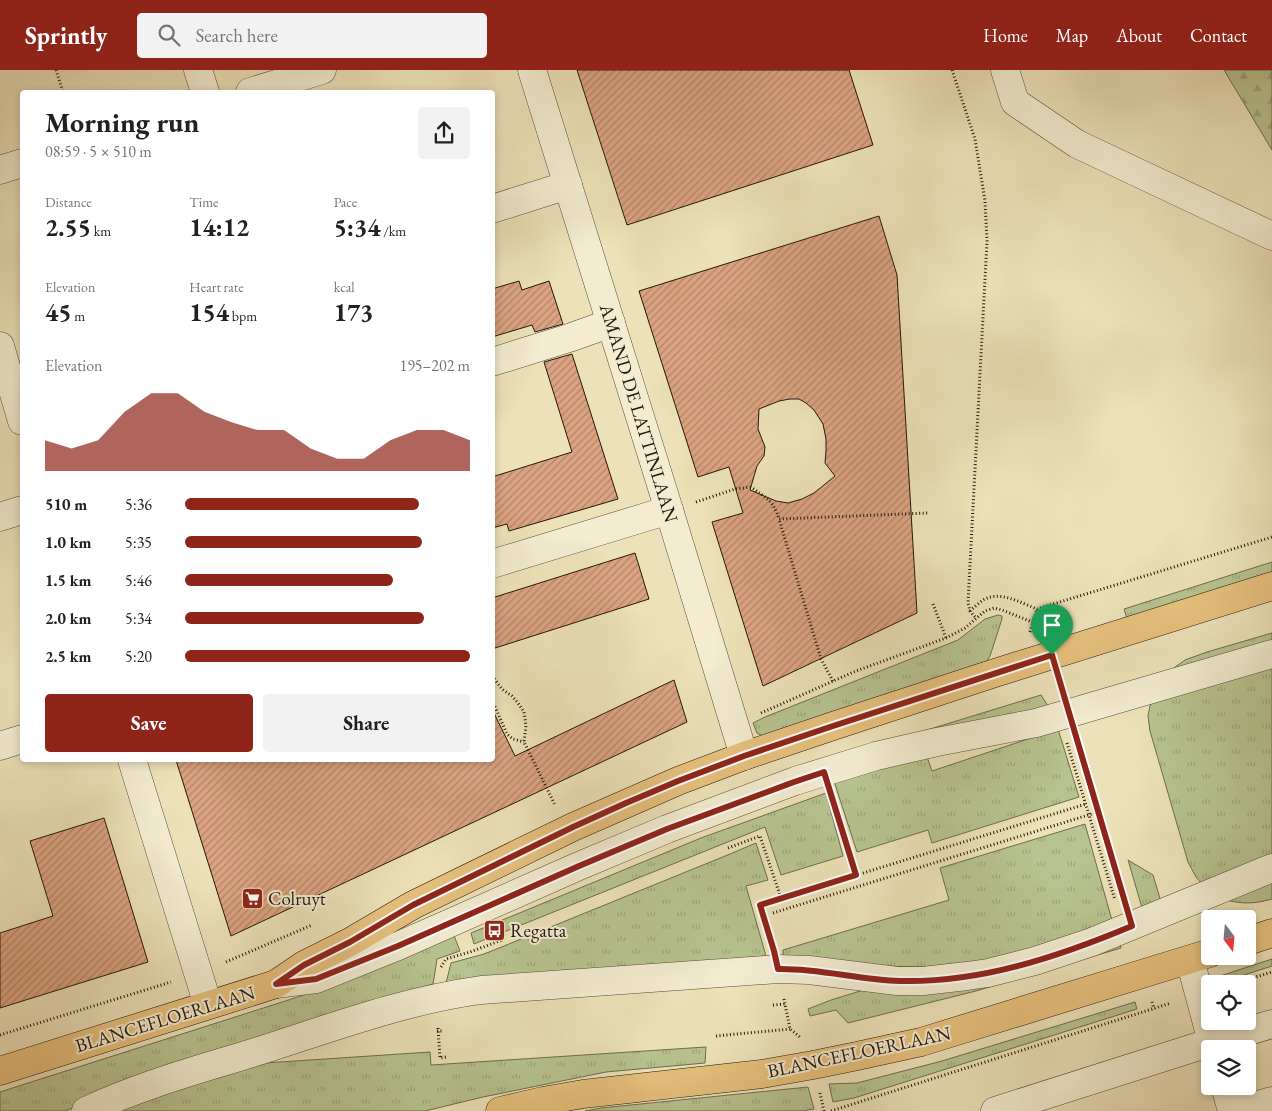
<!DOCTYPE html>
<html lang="en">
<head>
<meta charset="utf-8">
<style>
  body { margin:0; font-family:"EB Garamond",serif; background:#f2f2f2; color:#202124; height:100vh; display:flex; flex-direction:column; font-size:19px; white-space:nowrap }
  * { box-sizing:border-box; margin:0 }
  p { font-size:16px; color:#757577 }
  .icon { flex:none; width:28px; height:28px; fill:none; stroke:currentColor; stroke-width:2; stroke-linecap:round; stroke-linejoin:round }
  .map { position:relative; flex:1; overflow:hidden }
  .side { position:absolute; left:20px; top:20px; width:475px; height:672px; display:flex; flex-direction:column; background:#fff; border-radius:5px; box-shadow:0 2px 8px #0003 }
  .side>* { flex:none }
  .needle { width:32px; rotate:164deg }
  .controls { position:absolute; left:1201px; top:840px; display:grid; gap:10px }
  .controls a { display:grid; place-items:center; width:55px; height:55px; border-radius:5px; background:#fff; box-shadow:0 2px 8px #0003; font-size:25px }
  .pin { position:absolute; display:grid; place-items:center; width:42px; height:42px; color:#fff; margin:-51px -21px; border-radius:50% 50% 50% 0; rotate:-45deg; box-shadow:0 0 5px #0007 }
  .pin .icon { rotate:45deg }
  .round { display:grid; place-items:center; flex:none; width:52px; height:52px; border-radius:5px; background:#f2f2f2 }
  .summary { display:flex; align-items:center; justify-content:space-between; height:85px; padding:0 25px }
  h1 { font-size:28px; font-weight:700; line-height:38px }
  .metrics { display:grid; grid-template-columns:repeat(3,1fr); gap:8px; height:85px; padding:5px 25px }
  .metrics div { display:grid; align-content:center }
  .metrics b { font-size:25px; font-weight:700 }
  .metrics small { font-size:14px; font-weight:400 }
  .metrics p { font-size:14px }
  .chart { height:140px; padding:10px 25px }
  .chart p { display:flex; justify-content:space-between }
  .chart svg { width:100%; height:90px; margin-top:5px; fill:#8f2418; opacity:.7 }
  .button { display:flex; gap:10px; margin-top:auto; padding:10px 25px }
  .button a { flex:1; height:58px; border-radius:5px; background:#8f2418; color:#fff; font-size:20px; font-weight:700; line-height:58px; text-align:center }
  .button a+a { background:#f2f2f2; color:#202124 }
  ul { padding:0 25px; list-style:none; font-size:16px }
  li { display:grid; grid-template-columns:80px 60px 1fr; align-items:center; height:38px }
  li i { height:12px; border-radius:6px; background:#8f2418 }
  header { display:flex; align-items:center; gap:30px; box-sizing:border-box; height:70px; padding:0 25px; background:#8f2418; color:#fff }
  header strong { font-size:24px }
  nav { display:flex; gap:28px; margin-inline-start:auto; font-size:18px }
  .search { width:350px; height:45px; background:#f2f2f2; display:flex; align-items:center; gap:12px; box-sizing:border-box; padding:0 18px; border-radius:5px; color:#757577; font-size:19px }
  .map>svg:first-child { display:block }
  .grass { fill:url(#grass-tufts); stroke:#6d6d4e }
  .forest { fill:url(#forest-firs); stroke:#6d6d4e }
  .building { fill:url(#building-hatch); stroke:#23170c; fill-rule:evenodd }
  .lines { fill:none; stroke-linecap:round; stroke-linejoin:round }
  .minor-casing { stroke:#554a37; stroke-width:29 }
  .major-casing { stroke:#23170c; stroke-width:29 }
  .path { stroke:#23170c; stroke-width:3; stroke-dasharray:1 2.5; stroke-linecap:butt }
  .minor { stroke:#f3ecd1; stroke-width:28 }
  .major { stroke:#e6c07c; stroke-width:28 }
  .route-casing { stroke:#fff; stroke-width:10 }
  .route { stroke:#8f2418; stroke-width:6 }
  .labels { text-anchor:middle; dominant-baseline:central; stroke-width:4; stroke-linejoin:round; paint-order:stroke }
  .street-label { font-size:19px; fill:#23170c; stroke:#f3ecd1 }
  .poi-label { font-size:19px; fill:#23170c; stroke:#f3ecd1; text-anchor:start }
</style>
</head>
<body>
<header>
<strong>Sprintly</strong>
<div class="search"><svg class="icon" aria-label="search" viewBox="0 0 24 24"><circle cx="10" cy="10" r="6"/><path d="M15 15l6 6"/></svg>Search here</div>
<nav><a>Home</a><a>Map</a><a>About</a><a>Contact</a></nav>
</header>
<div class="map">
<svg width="1272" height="1041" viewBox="0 0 1272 1041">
  <defs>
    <pattern id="grass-tufts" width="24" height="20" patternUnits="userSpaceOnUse" patternTransform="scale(1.25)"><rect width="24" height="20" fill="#b7c390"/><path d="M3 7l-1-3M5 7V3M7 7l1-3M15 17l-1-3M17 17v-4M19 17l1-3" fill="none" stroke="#9da77b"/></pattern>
    <pattern id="forest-firs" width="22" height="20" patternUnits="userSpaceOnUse" patternTransform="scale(1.25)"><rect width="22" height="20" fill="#b7c390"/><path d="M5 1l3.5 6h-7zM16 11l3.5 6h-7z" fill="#9da77b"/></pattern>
    <pattern id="building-hatch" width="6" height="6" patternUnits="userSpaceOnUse" patternTransform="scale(1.25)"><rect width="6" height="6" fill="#dba381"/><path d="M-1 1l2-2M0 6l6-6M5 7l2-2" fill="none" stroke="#b18468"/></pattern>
  </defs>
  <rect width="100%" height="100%" fill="#ece1b8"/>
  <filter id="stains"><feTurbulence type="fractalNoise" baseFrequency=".004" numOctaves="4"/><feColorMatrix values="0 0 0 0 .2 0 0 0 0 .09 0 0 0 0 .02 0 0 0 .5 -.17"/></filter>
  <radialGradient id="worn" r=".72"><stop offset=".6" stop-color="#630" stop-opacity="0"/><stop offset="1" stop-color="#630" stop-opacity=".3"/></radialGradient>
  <g class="grass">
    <polygon points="1272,492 1272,503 1127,549 1124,539"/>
    <polygon points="998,545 1002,546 1002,549 990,586 986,593 763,666 757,663 753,653 765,647 958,570 985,549"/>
    <polygon points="1272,563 1272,579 1171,600 1185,590 1207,582"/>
    <polygon points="1272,595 1272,789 1204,816 1196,807 1188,792 1150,661 1148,646 1151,631"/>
    <polygon points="1041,625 1054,645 901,668"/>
    <polygon points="1058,659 1079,727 932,773 928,760 857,782 833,708 926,684 932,701"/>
    <polygon points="826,723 843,786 781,805 765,757 474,874 471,863 701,768"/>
    <polygon points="1085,754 1113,854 1011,885 962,895 918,897 880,896 823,888 783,886 783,880 949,830 940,798"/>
    <polygon points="756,773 768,810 746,816 766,886 446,913 451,893 484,884 504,876 730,784"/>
    <polygon points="1128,790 1153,805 1162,835 1143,841"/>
    <path d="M 1272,805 L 1272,829 C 1251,835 1237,834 1216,827 Z"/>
    <polygon points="453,863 460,881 437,889 433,914 145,1007 65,1041 0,1041 0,1022 323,919"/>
    <polygon points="1118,868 1121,878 976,921 848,953 836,940 810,946 808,939 831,930 870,918"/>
    <polygon points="1272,889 1272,896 1216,914 1211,914 1211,910 1214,908"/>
    <polygon points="1135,932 1137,939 854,1028 833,1032 829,1014 857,1013 942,991"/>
    <polygon points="706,977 705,993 606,1002 483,1027 425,1041 106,1041 265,993 430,982 431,995"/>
    <polygon points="808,1017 814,1039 802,1041 585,1041 601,1038"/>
  </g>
  <polygon class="forest" points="1224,0 1272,0 1272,80"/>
  <g class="building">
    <polygon points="577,0 849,0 873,75 627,155"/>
    <path d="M 879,146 L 897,205 L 917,543 L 763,616 L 712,452 L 743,443 L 729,397 L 698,407 L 639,221 ZM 790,329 L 799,329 L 806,333 L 814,340 L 823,354 L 826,369 L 826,381 L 825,393 L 835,406 L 814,423 L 802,429 L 788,433 L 776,431 L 750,420 L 757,396 L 764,386 L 765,377 L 758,359 L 759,339 L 779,331 Z"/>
    <polygon points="519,211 522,220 549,211 563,254 535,262 532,255 492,267 492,219"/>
    <polygon points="572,284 618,429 509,461 507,454 492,458 492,407 572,382 544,292"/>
    <polygon points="635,483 649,529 492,579 492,528"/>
    <polygon points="674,610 687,652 231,866 176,690 492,690 492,639 515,686"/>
    <polygon points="104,748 148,892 0,938 0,863 53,846 30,771"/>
  </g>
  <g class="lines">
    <defs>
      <g id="minor">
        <polyline points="198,0 205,22"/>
        <polyline points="532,0 669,440 744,686"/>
        <polyline points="1005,0 1015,32 1077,74 1272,166"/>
        <polyline points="250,22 322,0"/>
        <polyline points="0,100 22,93"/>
        <polyline points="492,139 568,115"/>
        <polyline points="0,276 22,351"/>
        <polyline points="492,292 569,268 611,253"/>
        <polyline points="0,447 22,440"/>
        <polyline points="492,494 669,440"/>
        <polyline points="0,676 22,669"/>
        <polyline points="132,690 208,935"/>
        <polyline points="1190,890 1214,979"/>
        <polyline points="276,914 316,909 398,876 579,796 667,759 795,711 876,686 937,672 1036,653 1272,584"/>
        <polyline points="1225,1016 1232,1041"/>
        <path d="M 86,1041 C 143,1014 205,998 265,979 C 336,956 407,930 481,920 L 778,899 L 809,900 L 897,911 L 923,911 L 967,906 L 988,903 L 1035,891 L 1092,872 L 1272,798"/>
        <polyline points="995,1041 1212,972 1272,954"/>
        <polyline points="1237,1041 1272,1031"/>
      </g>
      <g id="major">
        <polyline points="1248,871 1272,863"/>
        <polyline points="0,1001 276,914 304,895 350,872 413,835 573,757 678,711 744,686 833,656 998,602 1272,516"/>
        <polyline points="500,1041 543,1031 583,1024 762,1004 813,995 857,986 921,972 1210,883"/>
      </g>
    </defs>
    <use href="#minor" class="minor-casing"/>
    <use href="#major" class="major-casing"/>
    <g class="path">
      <polyline points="56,0 63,22"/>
      <polyline points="952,0 975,69 985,131 987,171 968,533 970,541 976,548"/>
      <path d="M 696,432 L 735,419 L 751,417 C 766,428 773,430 779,449"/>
      <polyline points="933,534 946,568"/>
      <path d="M 970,541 C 974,537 979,533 983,530 C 1000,520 1021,533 1037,539 L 1272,467"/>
      <polyline points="1030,562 1037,539"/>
      <polyline points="492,602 495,610 502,619 512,626 518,633 524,642 526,656 524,672 555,735"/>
      <polyline points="833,611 821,589 779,449 928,443"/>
      <polyline points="492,630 507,664 513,669 524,672"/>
      <polyline points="761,643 856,601 946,568 965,558 985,541 994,538 1002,540 1042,556"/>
      <polyline points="1078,672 1123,827"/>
      <polyline points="1067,673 1115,830"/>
      <polyline points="833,729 856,805"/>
      <polyline points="728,778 760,766 781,828"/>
      <polyline points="773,843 1098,742"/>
      <polyline points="771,869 760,835 1086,734"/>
      <polyline points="226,892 312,855"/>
      <polyline points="441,897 446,889 470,882 502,870"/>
      <polyline points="1233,914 1272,902"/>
      <polyline points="784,929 790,959 800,967"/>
      <polyline points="1152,932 1154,939"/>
      <polyline points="773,935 785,934"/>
      <polyline points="438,958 440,988 446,987"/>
      <polyline points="437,961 444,961"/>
      <polyline points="0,965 171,912"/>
      <polyline points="716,966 790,959"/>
      <polyline points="820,1023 824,1041"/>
      <polyline points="831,1041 1171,933"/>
    </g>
    <use href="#minor" class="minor"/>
    <use href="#major" class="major"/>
  </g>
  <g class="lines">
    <defs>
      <path id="route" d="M 1052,585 L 1132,856 C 1058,887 980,913 900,911 C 859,910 819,898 778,899 L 774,881 L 760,835 L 856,805 L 824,702 L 794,712 L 667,759 L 579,796 L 398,876 L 316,909 L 276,914 L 304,895 L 350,872 L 413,835 L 573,757 L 626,733 L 678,711 L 744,686 L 833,656 Z"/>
    </defs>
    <use href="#route" class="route-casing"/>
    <use href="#route" class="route"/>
  </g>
  <defs>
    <symbol id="supermarket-square" viewBox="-11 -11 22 22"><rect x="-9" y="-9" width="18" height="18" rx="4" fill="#8f2418" stroke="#f3ecd1"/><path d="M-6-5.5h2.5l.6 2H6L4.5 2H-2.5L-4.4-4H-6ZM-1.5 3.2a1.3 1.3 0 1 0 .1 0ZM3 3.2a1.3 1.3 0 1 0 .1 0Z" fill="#fff"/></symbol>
    <symbol id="bus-square" viewBox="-11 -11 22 22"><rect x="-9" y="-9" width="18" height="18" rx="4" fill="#8f2418" stroke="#f3ecd1"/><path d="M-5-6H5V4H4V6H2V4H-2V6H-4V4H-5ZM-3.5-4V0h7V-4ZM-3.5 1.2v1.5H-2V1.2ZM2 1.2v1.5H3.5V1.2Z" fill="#fff"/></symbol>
  </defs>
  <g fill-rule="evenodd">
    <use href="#supermarket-square" x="240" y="816" width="25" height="25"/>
    <use href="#bus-square" x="482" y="848" width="25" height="25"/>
  </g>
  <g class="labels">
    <g class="street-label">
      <text transform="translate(639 343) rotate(73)">AMAND DE LATTINLAAN</text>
      <text transform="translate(165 949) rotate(-17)">BLANCEFLOERLAAN</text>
      <text transform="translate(859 982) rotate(-12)">BLANCEFLOERLAAN</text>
    </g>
    <g class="poi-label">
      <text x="268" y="828">Colruyt</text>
      <text x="510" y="860">Regatta</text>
    </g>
  </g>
  <rect width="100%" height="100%" filter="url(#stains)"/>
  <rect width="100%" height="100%" fill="url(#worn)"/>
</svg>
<div class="controls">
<a><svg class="needle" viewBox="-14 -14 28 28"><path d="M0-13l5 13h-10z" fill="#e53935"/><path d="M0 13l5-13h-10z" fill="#757577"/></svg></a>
<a><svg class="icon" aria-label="locate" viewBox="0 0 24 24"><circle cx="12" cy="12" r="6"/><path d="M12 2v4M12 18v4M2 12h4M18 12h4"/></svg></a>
<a><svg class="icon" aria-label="layers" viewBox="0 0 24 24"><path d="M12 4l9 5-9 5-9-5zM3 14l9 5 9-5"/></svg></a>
</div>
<div class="pin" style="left:1052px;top:585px;background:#1e9e55"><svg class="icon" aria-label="arrive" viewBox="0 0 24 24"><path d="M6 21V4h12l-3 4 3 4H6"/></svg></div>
<section class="side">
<div class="summary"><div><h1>Morning run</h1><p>08:59 · 5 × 510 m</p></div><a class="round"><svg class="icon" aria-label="share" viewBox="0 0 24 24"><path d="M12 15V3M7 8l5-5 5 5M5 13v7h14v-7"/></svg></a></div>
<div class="metrics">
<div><p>Distance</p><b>2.55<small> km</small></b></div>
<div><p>Time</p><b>14:12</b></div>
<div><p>Pace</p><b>5:34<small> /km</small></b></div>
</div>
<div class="metrics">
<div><p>Elevation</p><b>45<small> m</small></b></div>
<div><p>Heart rate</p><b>154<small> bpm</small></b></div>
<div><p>kcal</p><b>173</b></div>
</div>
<div class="chart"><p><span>Elevation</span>195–202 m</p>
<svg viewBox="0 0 160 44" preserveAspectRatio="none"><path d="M0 44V29L10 33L20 29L30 15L40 6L50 6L60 15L70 20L80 24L90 24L100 33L110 38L120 38L130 29L140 24L150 24L160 29V44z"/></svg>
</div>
<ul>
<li><b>510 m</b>5:36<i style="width:82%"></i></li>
<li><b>1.0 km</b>5:35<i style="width:83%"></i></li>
<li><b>1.5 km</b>5:46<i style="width:73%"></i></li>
<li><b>2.0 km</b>5:34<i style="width:84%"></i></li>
<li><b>2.5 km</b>5:20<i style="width:100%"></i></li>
</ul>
<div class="button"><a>Save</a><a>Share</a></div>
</section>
</div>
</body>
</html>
